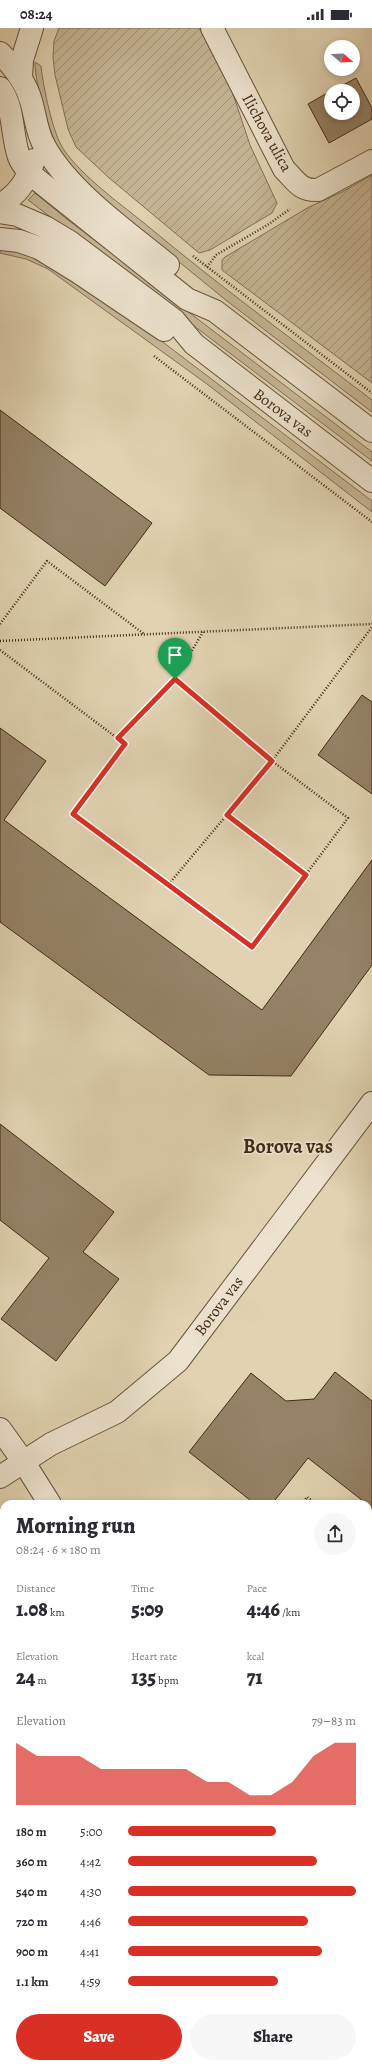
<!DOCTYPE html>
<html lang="en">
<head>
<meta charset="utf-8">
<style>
  body { margin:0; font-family:Alegreya,serif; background:#f7f7f7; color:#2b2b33; height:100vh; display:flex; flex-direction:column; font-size:15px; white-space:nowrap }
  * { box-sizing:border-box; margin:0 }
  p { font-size:13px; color:#7c7c81 }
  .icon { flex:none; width:22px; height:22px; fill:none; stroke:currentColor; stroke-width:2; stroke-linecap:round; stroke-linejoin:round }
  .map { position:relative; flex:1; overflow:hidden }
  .sheet { position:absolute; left:0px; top:1472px; width:372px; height:568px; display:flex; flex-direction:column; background:#fff; border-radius:12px 12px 0 0; box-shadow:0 2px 6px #0003 }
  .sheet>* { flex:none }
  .needle { width:26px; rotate:109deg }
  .controls { position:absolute; left:324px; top:12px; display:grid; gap:8px }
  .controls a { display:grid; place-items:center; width:36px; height:36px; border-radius:50%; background:#fff; box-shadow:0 2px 6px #0003; font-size:20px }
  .pin { position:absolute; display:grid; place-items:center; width:34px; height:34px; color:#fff; margin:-41px -17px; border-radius:50% 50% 50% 0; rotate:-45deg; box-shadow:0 0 4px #0007 }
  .pin .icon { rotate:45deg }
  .round { display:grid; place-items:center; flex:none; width:42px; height:42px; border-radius:21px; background:#f7f7f7 }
  .overview { display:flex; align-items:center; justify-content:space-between; height:68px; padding:0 16px }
  h1 { font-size:22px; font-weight:800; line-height:30px }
  .stats { display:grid; grid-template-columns:repeat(3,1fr); gap:6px; height:68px; padding:4px 16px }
  .stats div { display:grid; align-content:center }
  .stats b { font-size:20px; font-weight:800 }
  .stats small { font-size:11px; font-weight:400 }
  .stats p { font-size:11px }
  .chart { height:112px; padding:8px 16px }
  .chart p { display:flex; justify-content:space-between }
  .chart svg { width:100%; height:72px; margin-top:4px; fill:#d93025; opacity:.7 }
  .action { display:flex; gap:8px; margin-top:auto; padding:8px 16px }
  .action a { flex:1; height:46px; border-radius:24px; background:#d93025; color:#fff; font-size:16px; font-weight:800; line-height:46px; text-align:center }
  .action a+a { background:#f7f7f7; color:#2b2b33 }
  ul { padding:0 16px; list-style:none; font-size:13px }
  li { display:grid; grid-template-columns:64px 48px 1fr; align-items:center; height:30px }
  li i { height:10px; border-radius:5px; background:#d93025 }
  .status { display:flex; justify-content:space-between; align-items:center; height:28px; padding:0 20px; background:#fff; direction:ltr }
  .status svg { height:11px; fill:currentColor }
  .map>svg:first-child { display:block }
  .green { fill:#c6b697; stroke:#847056 }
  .garden { fill:url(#garden-furrows); stroke:#847056 }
  .building { fill:#958267; stroke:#432a15 }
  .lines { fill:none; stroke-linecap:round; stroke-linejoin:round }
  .minor-casing { stroke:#6a543c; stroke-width:24 }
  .tertiary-casing { stroke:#6a543c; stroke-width:24 }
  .path { stroke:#432a15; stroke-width:2.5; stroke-dasharray:1 2; stroke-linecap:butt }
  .minor { stroke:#ece2cd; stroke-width:22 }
  .tertiary { stroke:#ece2cd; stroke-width:22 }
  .route-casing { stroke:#fff; stroke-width:8 }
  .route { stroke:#d93025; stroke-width:5 }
  .labels { text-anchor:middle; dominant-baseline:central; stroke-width:3.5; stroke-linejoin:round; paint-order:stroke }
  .street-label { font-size:16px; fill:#432a15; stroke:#ece2cd }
  .district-label { font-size:20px; font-weight:bold; fill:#432a15; stroke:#ece2cd }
</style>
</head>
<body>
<div class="status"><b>08:24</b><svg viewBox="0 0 49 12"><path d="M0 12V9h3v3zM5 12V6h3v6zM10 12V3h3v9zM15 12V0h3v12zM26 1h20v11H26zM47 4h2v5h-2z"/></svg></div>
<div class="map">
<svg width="372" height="2040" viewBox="0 0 372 2040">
  <defs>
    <pattern id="garden-furrows" width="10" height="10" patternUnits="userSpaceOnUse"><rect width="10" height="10" fill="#c6b697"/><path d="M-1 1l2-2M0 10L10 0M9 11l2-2" fill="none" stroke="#a2947a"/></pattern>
  </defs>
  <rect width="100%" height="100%" fill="#e1d3b2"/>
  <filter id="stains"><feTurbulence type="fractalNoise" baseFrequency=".005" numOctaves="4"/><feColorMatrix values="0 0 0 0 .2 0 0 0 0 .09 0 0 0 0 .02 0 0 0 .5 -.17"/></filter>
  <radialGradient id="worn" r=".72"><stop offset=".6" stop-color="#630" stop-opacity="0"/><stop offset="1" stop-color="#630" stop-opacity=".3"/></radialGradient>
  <g class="green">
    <path d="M 35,34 L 41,38 C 43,58 53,107 64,122 C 82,148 119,175 144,195 C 218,257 296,314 372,372 L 372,384 L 227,273 L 86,158 C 60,129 52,113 43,76 C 39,62 35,49 35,34 Z"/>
    <polygon points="35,165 68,192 372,424 372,433 28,172"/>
    <polygon points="0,220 18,220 88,261 164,315 372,473 372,484 207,356 48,241 26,231 0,225"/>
    <polygon points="0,2014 4,2017 4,2036 7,2036 7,2040 0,2040"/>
    <polygon points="368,2025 372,2028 372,2040 337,2040 340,2036 368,2036"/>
    <polygon points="302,2036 321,2036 319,2040 299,2040"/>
  </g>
  <g class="garden">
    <polygon points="59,0 199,0 231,60 250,117 277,175 272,185 210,222 199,225 108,149 76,119 68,101 55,47 53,29 54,13"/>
    <polygon points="372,147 372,355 222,242 222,232 225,229 309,179 342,164"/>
  </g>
  <g class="building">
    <polygon points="356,50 372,80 372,91 329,115 308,76 331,63 331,85 353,85 353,63 332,63"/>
    <polygon points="0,382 152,495 105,558 0,480"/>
    <polygon points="362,667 372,674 372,766 318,727"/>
    <polygon points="0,700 46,733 4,792 262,982 372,832 372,937 291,1048 209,1047 0,894"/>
    <polygon points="0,1096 114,1184 83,1224 119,1251 56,1333 1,1291 49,1230 0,1192"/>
    <polygon points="335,1344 372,1373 372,1480 308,1430 272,1476 255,1476 189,1424 251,1345 286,1373 314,1371"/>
    <polygon points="0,1517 4,1522 4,1557 0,1561"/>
    <polygon points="372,1639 372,1752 369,1755 368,1644"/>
    <polygon points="72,2036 162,2036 159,2040 70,2040"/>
  </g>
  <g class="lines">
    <defs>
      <g id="minor">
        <path d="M 212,0 L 284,141 C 296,153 300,163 318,162 L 372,133"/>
        <polyline points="21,50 22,32 32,0"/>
        <polyline points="0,1401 23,1433 50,1476"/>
        <polyline points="0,1449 51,1416 117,1384 178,1333 372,1075"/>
        <polyline points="368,1865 372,1869"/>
      </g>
      <g id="tertiary">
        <path d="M 0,25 C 13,38 26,54 31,73 C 36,89 36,104 45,119 C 70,164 128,204 168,237"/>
        <path d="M 0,60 C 15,81 11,106 19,129 C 21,135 26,140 29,145 L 187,271 L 215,283 L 372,403"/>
        <path d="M 0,177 C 19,166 27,152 34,132"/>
        <polyline points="0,184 17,187 45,199 70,214 174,292 194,316 372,453"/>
        <polyline points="0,211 19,213 39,220 78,244 164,302"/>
      </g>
    </defs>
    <use href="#minor" class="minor-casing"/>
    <use href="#tertiary" class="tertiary-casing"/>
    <g class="path">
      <polyline points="193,228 372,365"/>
      <polyline points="207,239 216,227 269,196 290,181"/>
      <polyline points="154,328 372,494"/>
      <polyline points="0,596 47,533 144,606"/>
      <polyline points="0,613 372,596"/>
      <polyline points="0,622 125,716 73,786 252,919 348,790 272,733 372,599"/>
      <polyline points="175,651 203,604"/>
      <polyline points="118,710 175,651 272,733 168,857"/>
      <polyline points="227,787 306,847"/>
      <polyline points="302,1476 307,1469 317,1476"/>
      <polyline points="368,1515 372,1518"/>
      <polyline points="368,1589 372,1584"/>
      <polyline points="0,1852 4,1847"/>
      <polyline points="368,1987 372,1982"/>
      <polyline points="0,2006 4,2009"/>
      <polyline points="368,2008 372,2011"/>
      <polyline points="191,2040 194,2036"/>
      <polyline points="330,2040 332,2036"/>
    </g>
    <use href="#minor" class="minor"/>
    <use href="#tertiary" class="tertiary"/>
  </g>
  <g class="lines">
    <defs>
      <polygon id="route" points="175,651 272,733 227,787 306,847 252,919 73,786 125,716 118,710"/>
    </defs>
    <use href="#route" class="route-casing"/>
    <use href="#route" class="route"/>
  </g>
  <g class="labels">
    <g class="street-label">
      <text transform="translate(267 105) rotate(61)">Ilichova ulica</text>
      <text transform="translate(283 385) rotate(37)">Borova vas</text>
      <text transform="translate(219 1278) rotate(-53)">Borova vas</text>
    </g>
    <g class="district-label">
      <text x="288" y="1118">Borova vas</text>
    </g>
  </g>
  <rect width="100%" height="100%" filter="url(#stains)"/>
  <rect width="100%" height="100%" fill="url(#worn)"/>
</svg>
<div class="controls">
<a><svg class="needle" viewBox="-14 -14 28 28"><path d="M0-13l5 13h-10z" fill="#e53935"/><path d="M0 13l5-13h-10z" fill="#7c7c81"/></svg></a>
<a><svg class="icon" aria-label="locate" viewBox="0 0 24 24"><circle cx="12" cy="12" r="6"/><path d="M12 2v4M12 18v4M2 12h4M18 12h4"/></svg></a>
</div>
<div class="pin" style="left:175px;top:651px;background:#1e9e55"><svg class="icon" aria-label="arrive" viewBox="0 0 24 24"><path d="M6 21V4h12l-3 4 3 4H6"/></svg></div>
<section class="sheet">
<div class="overview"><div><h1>Morning run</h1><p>08:24 · 6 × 180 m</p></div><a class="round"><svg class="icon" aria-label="share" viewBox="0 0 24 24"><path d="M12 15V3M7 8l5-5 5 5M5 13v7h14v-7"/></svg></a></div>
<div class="stats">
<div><p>Distance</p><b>1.08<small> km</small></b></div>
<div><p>Time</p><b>5:09</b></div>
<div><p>Pace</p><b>4:46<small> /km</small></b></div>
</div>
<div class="stats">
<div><p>Elevation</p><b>24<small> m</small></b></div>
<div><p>Heart rate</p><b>135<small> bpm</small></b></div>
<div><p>kcal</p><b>71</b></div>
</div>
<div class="chart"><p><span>Elevation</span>79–83 m</p>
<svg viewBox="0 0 160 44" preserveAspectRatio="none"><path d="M0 44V6L10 14L20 14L30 14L40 22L50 22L60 22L70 22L80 22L90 30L100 30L110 38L120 38L130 30L140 14L150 6L160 6V44z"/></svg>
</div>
<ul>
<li><b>180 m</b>5:00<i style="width:65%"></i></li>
<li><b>360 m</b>4:42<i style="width:83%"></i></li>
<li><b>540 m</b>4:30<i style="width:100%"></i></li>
<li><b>720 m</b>4:46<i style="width:79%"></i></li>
<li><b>900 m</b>4:41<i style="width:85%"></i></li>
<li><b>1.1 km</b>4:59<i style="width:66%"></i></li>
</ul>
<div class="action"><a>Save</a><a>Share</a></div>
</section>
</div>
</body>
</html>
